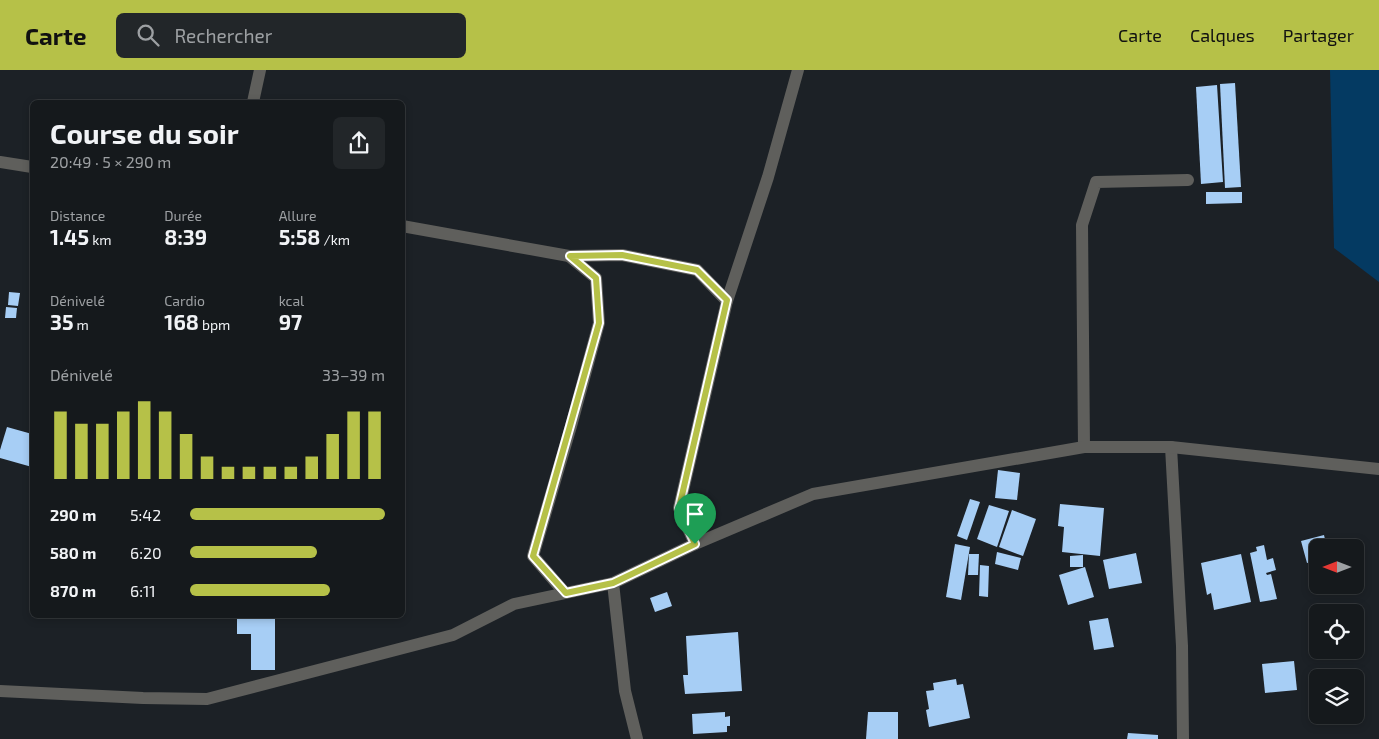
<!DOCTYPE html>
<html lang="fr">
<head>
<meta charset="utf-8">
<style>
  body { margin:0; font-family:"Exo 2",sans-serif; background:#222629; color:#f1f3f6; height:100vh; display:flex; flex-direction:column; font-size:19px; white-space:nowrap }
  * { box-sizing:border-box; margin:0 }
  p { font-size:16px; color:#9da0a3 }
  .icon { flex:none; width:28px; height:28px; fill:none; stroke:currentColor; stroke-width:2; stroke-linecap:round; stroke-linejoin:round }
  .map { position:relative; flex:1; overflow:hidden }
  .panel { position:absolute; left:30px; top:30px; width:375px; height:518px; display:flex; flex-direction:column; background:#15191c; border-radius:8px; box-shadow:0 2px 8px #0003,0 0 0 1px #34383b }
  .panel>* { flex:none }
  .needle { width:32px; rotate:270deg }
  .fabs { position:absolute; left:1309px; top:469px; display:grid; gap:10px }
  .fabs a { display:grid; place-items:center; width:55px; height:55px; border-radius:8px; background:#15191c; box-shadow:0 2px 8px #0003,0 0 0 1px #34383b; font-size:25px }
  .pin { position:absolute; display:grid; place-items:center; width:42px; height:42px; color:#fff; margin:-51px -21px; border-radius:50% 50% 50% 0; rotate:-45deg; box-shadow:0 0 5px #0007 }
  .pin .icon { rotate:45deg }
  .round { display:grid; place-items:center; flex:none; width:52px; height:52px; border-radius:8px; background:#222629 }
  .summary { display:flex; align-items:center; justify-content:space-between; height:85px; padding:0 20px }
  h1 { font-size:28px; font-weight:700; line-height:38px }
  .metrics { display:grid; grid-template-columns:repeat(3,1fr); gap:8px; height:85px; padding:5px 20px }
  .metrics div { display:grid; align-content:center }
  .metrics b { font-size:21px; font-weight:700 }
  .metrics small { font-size:14px; font-weight:400 }
  .metrics p { font-size:14px }
  .chart { height:140px; padding:10px 20px }
  .chart p { display:flex; justify-content:space-between }
  .chart svg { width:100%; height:90px; margin-top:5px; stroke:#b6c148; stroke-width:6 }
  ul { padding:0 20px; list-style:none; font-size:16px }
  li { display:grid; grid-template-columns:80px 60px 1fr; align-items:center; height:38px }
  li i { height:12px; border-radius:6px; background:#b6c148 }
  header { display:flex; align-items:center; gap:30px; box-sizing:border-box; height:70px; padding:0 25px; background:#b6c148; color:#111 }
  header strong { font-size:24px }
  nav { display:flex; gap:28px; margin-inline-start:auto; font-size:18px }
  .search { width:350px; height:45px; background:#222629; display:flex; align-items:center; gap:12px; box-sizing:border-box; padding:0 18px; border-radius:8px; color:#9da0a3; font-size:19px }
  .map>svg:first-child { display:block }
  .green { fill:#043a62 }
  .building { fill:#a7cef5 }
  .lines { fill:none; stroke-linecap:round; stroke-linejoin:round }
  .street { stroke:#5f5f5c; stroke-width:12 }
  .route-casing { stroke:#fff; stroke-width:10 }
  .route { stroke:#b6c148; stroke-width:6 }
</style>
</head>
<body>
<header>
<strong>Carte</strong>
<div class="search"><svg class="icon" aria-label="search" viewBox="0 0 24 24"><circle cx="10" cy="10" r="6"/><path d="M15 15l6 6"/></svg>Rechercher</div>
<nav><a>Carte</a><a>Calques</a><a>Partager</a></nav>
</header>
<div class="map">
<svg width="1379" height="669" viewBox="0 0 1379 669">
  <rect width="100%" height="100%" fill="#1c2126"/>
  <polygon class="green" points="1330,0 1379,0 1379,212 1334,178"/>
  <g class="building">
    <polygon points="1235,13 1241,117 1225,118 1220,14"/>
    <polygon points="1217,15 1223,112 1201,114 1196,17"/>
    <polygon points="1206,122 1242,122 1242,133 1206,134"/>
    <polygon points="9,222 20,223 18,236 8,235"/>
    <polygon points="6,237 17,238 16,248 5,248"/>
    <polygon points="7,357 32,364 32,397 0,388 0,380"/>
    <polygon points="998,400 1020,403 1017,430 995,428"/>
    <polygon points="970,429 980,432 967,470 957,466"/>
    <polygon points="1060,434 1104,438 1100,486 1062,482 1064,457 1058,456"/>
    <polygon points="989,435 1009,441 997,477 977,469"/>
    <polygon points="1012,440 1036,449 1023,486 999,477"/>
    <polygon points="1324,465 1327,478 1318,478 1318,491 1307,493 1301,471"/>
    <polygon points="955,474 970,477 961,530 946,527"/>
    <polygon points="1264,475 1267,490 1273,488 1276,500 1266,503 1267,505 1271,504 1277,529 1260,532 1250,483 1257,481 1256,477"/>
    <polygon points="997,482 1021,488 1018,500 995,494"/>
    <polygon points="1136,483 1142,513 1109,519 1103,490"/>
    <polygon points="969,484 979,484 978,505 968,505"/>
    <polygon points="1241,484 1251,532 1214,540 1211,523 1207,525 1201,493"/>
    <polygon points="1083,485 1083,497 1070,497 1070,486"/>
    <polygon points="980,495 989,496 988,527 979,526"/>
    <polygon points="1085,497 1094,527 1068,535 1059,505"/>
    <polygon points="667,522 672,536 655,542 650,528"/>
    <polygon points="237,545 275,545 275,600 251,600 251,564 237,564"/>
    <polygon points="1108,548 1114,577 1094,580 1089,551"/>
    <polygon points="738,562 742,621 685,624 683,605 688,605 686,566"/>
    <polygon points="1294,591 1297,620 1265,623 1262,594"/>
    <polygon points="956,609 957,615 963,614 970,648 929,657 926,640 929,639 926,621 934,620 933,613"/>
    <polygon points="725,642 725,647 730,646 730,656 727,656 727,662 693,664 692,644"/>
    <polygon points="868,642 898,642 898,669 866,669"/>
    <polygon points="1128,663 1158,665 1158,669 1127,669"/>
  </g>
  <g class="lines">
    <g class="street">
      <polyline points="253,32 260,0"/>
      <polyline points="0,92 32,97"/>
      <polyline points="402,156 569,186 622,185 697,200 727,231"/>
      <polyline points="1084,377 1082,155 1096,112 1188,110"/>
      <polyline points="1171,377 1182,576 1183,669"/>
      <polyline points="695,474 679,438 727,231 768,107 798,0"/>
      <polyline points="613,513 625,621 637,669"/>
      <polyline points="565,523 533,486 571,356 599,253 596,208 569,186"/>
      <polyline points="0,621 143,628 207,629 453,565 514,534 613,513 695,474 813,424 1084,377 1171,377 1379,399"/>
    </g>
  </g>
  <g class="lines">
    <defs>
      <polygon id="route" points="622,185 697,200 727,230 679,438 695,474 613,513 566,523 533,486 570,356 599,253 596,208 570,186"/>
    </defs>
    <use href="#route" class="route-casing"/>
    <use href="#route" class="route"/>
  </g>
</svg>
<div class="fabs">
<a><svg class="needle" viewBox="-14 -14 28 28"><path d="M0-13l5 13h-10z" fill="#e53935"/><path d="M0 13l5-13h-10z" fill="#9da0a3"/></svg></a>
<a><svg class="icon" aria-label="locate" viewBox="0 0 24 24"><circle cx="12" cy="12" r="6"/><path d="M12 2v4M12 18v4M2 12h4M18 12h4"/></svg></a>
<a><svg class="icon" aria-label="layers" viewBox="0 0 24 24"><path d="M12 4l9 5-9 5-9-5zM3 14l9 5 9-5"/></svg></a>
</div>
<div class="pin" style="left:695px;top:474px;background:#1e9e55"><svg class="icon" aria-label="arrive" viewBox="0 0 24 24"><path d="M6 21V4h12l-3 4 3 4H6"/></svg></div>
<section class="panel">
<div class="summary"><div><h1>Course du soir</h1><p>20:49 · 5 × 290 m</p></div><a class="round"><svg class="icon" aria-label="share" viewBox="0 0 24 24"><path d="M12 15V3M7 8l5-5 5 5M5 13v7h14v-7"/></svg></a></div>
<div class="metrics">
<div><p>Distance</p><b>1.45<small> km</small></b></div>
<div><p>Durée</p><b>8:39</b></div>
<div><p>Allure</p><b>5:58<small> /km</small></b></div>
</div>
<div class="metrics">
<div><p>Dénivelé</p><b>35<small> m</small></b></div>
<div><p>Cardio</p><b>168<small> bpm</small></b></div>
<div><p>kcal</p><b>97</b></div>
</div>
<div class="chart"><p><span>Dénivelé</span>33–39 m</p>
<svg viewBox="0 0 160 44" preserveAspectRatio="none"><path d="M5 44V11M15 44V17M25 44V17M35 44V11M45 44V6M55 44V11M65 44V22M75 44V33M85 44V38M95 44V38M105 44V38M115 44V38M125 44V33M135 44V22M145 44V11M155 44V11"/></svg>
</div>
<ul>
<li><b>290 m</b>5:42<i style="width:100%"></i></li>
<li><b>580 m</b>6:20<i style="width:65%"></i></li>
<li><b>870 m</b>6:11<i style="width:72%"></i></li>
</ul>
</section>
</div>
</body>
</html>
